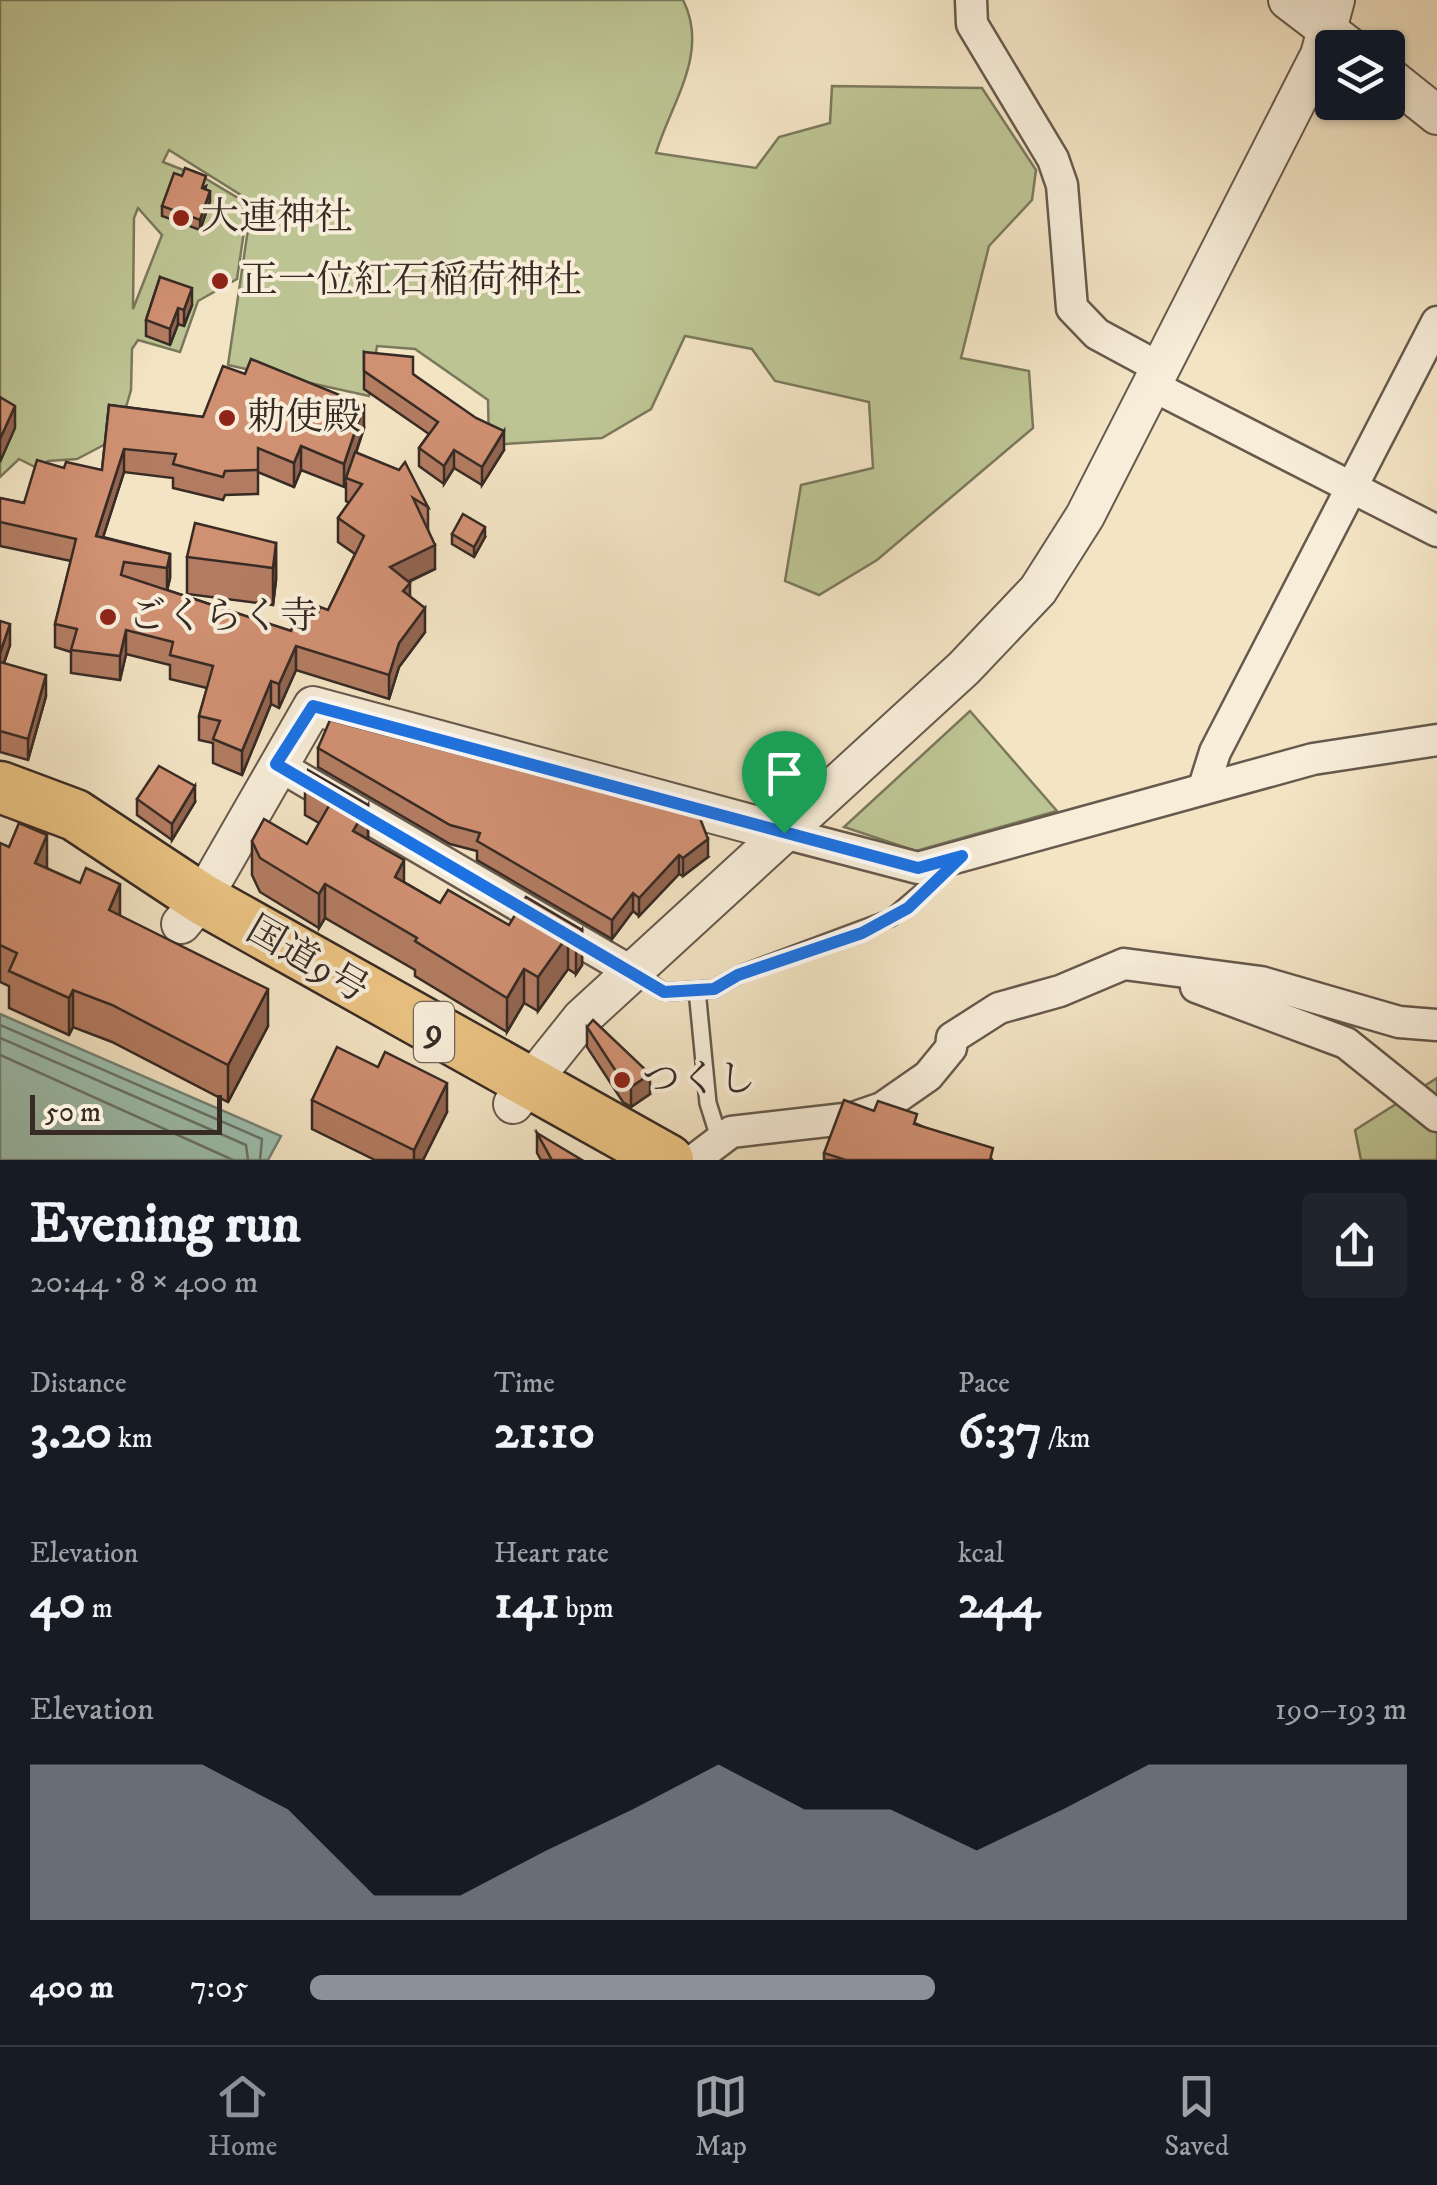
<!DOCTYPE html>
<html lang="en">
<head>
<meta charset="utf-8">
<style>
  body { margin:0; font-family:"IM FELL DW Pica","Noto Serif JP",serif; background:#20242c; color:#f1f3f6; height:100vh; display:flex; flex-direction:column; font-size:38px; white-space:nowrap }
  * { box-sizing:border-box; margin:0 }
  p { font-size:32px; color:#9ea1a6 }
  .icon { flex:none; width:55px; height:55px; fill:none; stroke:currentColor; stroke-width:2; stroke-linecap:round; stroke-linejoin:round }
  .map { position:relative; height:1160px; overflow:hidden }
  .sheet { display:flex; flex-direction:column; background:#171b24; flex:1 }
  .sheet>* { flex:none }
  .fabs { position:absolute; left:1315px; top:30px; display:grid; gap:20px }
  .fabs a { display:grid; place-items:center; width:90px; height:90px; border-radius:10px; background:#171b24; box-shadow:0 2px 8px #0004; font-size:50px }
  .scale { position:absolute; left:30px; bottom:25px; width:192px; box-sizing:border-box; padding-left:10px; border:5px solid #382b25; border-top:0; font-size:28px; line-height:35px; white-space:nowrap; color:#382b25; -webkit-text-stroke:8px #f7edd9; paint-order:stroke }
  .pin { position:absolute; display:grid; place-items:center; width:85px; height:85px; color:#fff; margin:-102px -42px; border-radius:50% 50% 50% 0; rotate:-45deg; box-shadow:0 0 10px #0007 }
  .pin .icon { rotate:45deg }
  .round { display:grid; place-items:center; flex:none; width:105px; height:105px; border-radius:10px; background:#20242c }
  .summary { display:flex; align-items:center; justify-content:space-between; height:170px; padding:0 30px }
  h1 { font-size:55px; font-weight:700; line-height:75px }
  .figures { display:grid; grid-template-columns:repeat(3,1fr); gap:15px; height:170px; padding:10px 30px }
  .figures div { display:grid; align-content:center }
  .figures b { font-size:50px; font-weight:700 }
  .figures small { font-size:28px; font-weight:400 }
  .figures p { font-size:28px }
  .chart { height:280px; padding:20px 30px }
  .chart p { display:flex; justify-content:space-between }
  .chart svg { width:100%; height:180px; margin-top:10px; fill:#8c9099; opacity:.7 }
  ul { padding:0 30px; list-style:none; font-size:32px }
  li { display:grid; grid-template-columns:160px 120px 1fr; align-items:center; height:75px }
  li i { height:25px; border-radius:12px; background:#8c9099 }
  .dock { display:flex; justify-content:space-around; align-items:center; height:140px; border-top:2px solid #363941; background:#171b24; font-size:28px; color:#9ea1a6 }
  .dock a { display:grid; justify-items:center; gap:5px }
  .dock .active { color:#8c9099 }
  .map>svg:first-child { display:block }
  .green { fill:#bdc493; stroke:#7a785c; stroke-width:2.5; fill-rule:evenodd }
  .water { fill:#9dbfae; stroke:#758477; stroke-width:2.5 }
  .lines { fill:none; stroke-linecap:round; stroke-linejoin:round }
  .shore { stroke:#6a756a; stroke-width:2.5 }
  .service-casing { stroke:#67594d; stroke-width:20 }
  .minor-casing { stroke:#67594d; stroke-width:35 }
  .tertiary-casing { stroke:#67594d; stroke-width:42 }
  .trunk-casing { stroke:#382b25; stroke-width:55 }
  .service { stroke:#f7edd9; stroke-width:15 }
  .minor { stroke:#f7edd9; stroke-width:30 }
  .tertiary { stroke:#f7edd9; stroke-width:38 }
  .trunk { stroke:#eac282; stroke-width:50 }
  .wall { fill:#b37c62; stroke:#382b25; stroke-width:2.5; fill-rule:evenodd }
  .shaded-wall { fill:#926550; stroke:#382b25; stroke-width:2.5 }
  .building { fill:#d09072; stroke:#382b25; stroke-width:2.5 }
  .route-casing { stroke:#fff; stroke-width:20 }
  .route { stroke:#1a73e8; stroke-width:12 }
  .poi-dot { fill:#8f2418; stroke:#f7edd9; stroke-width:4 }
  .labels { text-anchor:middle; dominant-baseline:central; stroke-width:8; stroke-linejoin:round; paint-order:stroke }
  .shield { fill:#f7edd9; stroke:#71655b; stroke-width:2.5 }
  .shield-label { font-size:35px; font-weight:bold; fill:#382b25 }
  .poi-label { font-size:38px; fill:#382b25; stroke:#f7edd9; text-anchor:start }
  .street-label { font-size:38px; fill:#382b25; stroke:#f7edd9 }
</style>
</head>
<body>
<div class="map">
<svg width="1437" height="1160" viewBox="0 0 1437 1160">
  <rect width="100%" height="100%" fill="#f3e4c4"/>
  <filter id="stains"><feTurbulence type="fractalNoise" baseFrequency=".002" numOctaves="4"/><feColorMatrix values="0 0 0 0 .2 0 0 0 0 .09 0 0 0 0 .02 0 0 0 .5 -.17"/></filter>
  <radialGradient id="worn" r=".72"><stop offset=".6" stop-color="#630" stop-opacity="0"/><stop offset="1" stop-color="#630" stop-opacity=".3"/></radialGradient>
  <g class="green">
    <path d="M 0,0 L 683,0 C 710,53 671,103 656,153 L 756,168 L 779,137 L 830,123 L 832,86 L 982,88 L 1036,170 L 1032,200 L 989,246 L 961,358 L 1029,371 L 1033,428 L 877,560 L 819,595 L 785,581 L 801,485 L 873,468 L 869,402 L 775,381 L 752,349 L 685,336 L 651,409 L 602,438 L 489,445 L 488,400 L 415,349 L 377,346 L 369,396 L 228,365 L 252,202 L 169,150 L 163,162 L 206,179 L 248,204 L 237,279 L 198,301 L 180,352 L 138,340 L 132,349 L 131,390 L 117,438 L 77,459 L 48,461 L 39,469 L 19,459 L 0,477 ZM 138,208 L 162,235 L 133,309 L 134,218 Z"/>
    <polygon points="970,711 1057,811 916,851 844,827"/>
    <polygon points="1437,1078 1437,1160 1361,1160 1355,1130"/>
  </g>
  <polygon class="water" points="0,1014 281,1136 268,1160 0,1160"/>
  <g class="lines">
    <g class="shore">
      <polyline points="0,1025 262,1139 260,1160"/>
      <polyline points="0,1038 246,1145 248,1160"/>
      <polyline points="0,1055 233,1160"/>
    </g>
    <defs>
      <g id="service">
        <polyline points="635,973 664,992 714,989 738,975 891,918 952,866"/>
        <polyline points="697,990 708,1103 719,1138"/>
      </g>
      <g id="minor">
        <polyline points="971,0 972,24 1053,159 1062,185 1072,308 1097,334 1160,368"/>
        <polyline points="1151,385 1437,531"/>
        <polyline points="276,764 632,972"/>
        <polyline points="1204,787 1215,752 1437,322"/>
        <polyline points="784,833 918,868 1313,759 1437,740"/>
        <polyline points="1199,974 1196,987 1346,1043 1437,1116"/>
        <polyline points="694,1160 731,1132 853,1118 882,1108 928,1076 951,1048 952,1038 999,1008 1060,991 1124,964 1261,982 1399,1022 1437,1025"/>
      </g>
      <g id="tertiary">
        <polyline points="1288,0 1351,48"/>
        <polyline points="1388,76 1437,115"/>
        <polyline points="181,924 202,899 313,706 784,833"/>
        <polyline points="513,1104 582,1018 964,668 1038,590 1085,516 1320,55 1335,0"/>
      </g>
      <polyline id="trunk" points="0,787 75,815 202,899 668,1160"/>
    </defs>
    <use href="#service" class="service-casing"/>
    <use href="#minor" class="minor-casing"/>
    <use href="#tertiary" class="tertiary-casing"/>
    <use href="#trunk" class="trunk-casing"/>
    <use href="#service" class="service"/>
    <use href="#minor" class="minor"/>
    <use href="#tertiary" class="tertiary"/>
    <use href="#trunk" class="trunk"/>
  </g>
  <g class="wall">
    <polygon points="206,186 205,189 210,201 200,230 162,216 162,206"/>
    <polygon points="160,277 192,305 184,326 178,324 170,345 146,336 146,320"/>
    <polygon points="364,352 413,374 504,450 482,485 454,468 444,484 419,466 419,448 429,434 364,389"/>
    <path d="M 109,405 L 203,417 L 364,428 L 356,453 L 428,507 L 428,529 L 435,569 L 409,582 L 410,597 L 425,632 L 399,667 L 389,699 L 296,670 L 279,708 L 271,704 L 242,775 L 213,763 L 213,743 L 199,740 L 199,716 L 207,688 L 170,679 L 170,665 L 126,654 L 120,680 L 71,673 L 71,652 L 55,647 L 55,624 L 71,561 L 0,546 L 0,498 L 24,503 L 64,468 L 102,470 ZM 301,470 L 344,487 L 346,482 L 346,501 L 349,503 L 338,518 L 338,542 L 355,554 L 328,610 L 318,613 L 291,631 L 167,590 L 170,578 L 170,554 L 103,537 L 124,472 L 173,478 L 173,488 L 223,500 L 225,495 L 258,494 L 258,472 L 294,487 Z"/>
    <polygon points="452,534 485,537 474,557 452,544"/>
    <polygon points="276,543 276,580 273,605 187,594 187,557"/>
    <polygon points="0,621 10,645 4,663 46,696 28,760 0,752"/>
    <polygon points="318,748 708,857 683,876 679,874 639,916 633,911 612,939 477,860 477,851 450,844 318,767"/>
    <polygon points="305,781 368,805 368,839 404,882 440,903 509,925 582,930 582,965 576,974 568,969 538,1011 524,1003 507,1032 415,976 415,970 325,918 319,928 260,892 252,875 252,841 307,844 319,823 305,815"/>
    <polygon points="137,799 195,802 172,840 137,815"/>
    <polygon points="0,843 47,868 120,916 268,1026 228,1102 112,1042 73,1027 69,1035 9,1008 9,986 0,982"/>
    <polygon points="587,1027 650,1094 631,1107 623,1102 587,1047"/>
    <polygon points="378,1067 447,1112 423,1160 375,1160 312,1129 312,1100"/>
    <polygon points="874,1111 917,1124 993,1160 824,1160 824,1153"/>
    <polygon points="537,1133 552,1160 541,1160 537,1153"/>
  </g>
  <g class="shaded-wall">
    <polygon points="210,191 210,201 200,230 200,220"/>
    <polygon points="192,288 192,305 184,326 184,310"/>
    <polygon points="178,308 178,324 170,345 170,329"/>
    <polygon points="364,405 364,428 347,478 346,478 344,487 344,464"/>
    <polygon points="15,406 15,428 0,462 0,439"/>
    <polygon points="504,431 504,450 482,485 482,467"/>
    <polygon points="301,446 301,470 294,487 294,463"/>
    <polygon points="124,449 124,472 96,559 96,536"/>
    <polygon points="454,450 454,468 444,484 444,466"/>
    <polygon points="485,527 485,537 474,557 474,547"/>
    <polygon points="276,543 276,580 273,605 273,568"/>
    <polygon points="435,545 435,569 390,590 390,567"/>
    <polygon points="170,554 170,578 167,591 167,568"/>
    <polygon points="410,583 410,606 403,591"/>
    <polygon points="425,608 425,632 399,667 389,699 389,675 399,643"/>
    <polygon points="10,624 10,645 0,674 0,653"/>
    <polygon points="126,630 126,654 120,680 120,656"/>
    <polygon points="296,646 296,670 279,708 279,684"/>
    <polygon points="46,675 46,696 28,760 28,739"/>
    <polygon points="271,681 271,704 242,775 242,751"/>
    <polygon points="195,786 195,802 172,840 172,824"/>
    <polygon points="368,805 368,839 353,831"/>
    <polygon points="47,835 47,872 35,863"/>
    <polygon points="708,839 708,857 683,876 683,858"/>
    <polygon points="679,855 679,874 639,916 639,898"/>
    <polygon points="404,860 404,894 395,877"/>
    <polygon points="120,884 120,921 109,910"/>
    <polygon points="325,884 325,918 319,928 319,894"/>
    <polygon points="633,893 633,911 612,939 612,920"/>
    <polygon points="582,930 582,965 576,974 576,940"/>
    <polygon points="568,935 568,969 538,1011 538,977"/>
    <polygon points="524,969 524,1003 507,1032 507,998"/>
    <polygon points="268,989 268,1026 228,1102 228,1065"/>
    <polygon points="73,990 73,1027 69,1035 69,998"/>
    <polygon points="650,1074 650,1094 631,1107 631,1087"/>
    <polygon points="447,1083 447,1112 423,1160 414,1160 414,1150"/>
  </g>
  <g class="building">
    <polygon points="185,168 206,176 202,188 210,191 200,220 162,206 174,173 182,176"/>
    <polygon points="160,277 192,288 184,310 178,308 170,329 146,320"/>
    <polygon points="364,352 413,357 413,374 476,418 504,431 482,467 454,450 444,466 419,448 438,422 364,371"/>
    <polygon points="251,359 364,405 344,464 301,446 294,463 258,448 258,470 225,471 223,477 173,464 176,454 124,449 96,536 170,554 167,568 124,562 121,575 291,631 298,607 318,613 320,607 328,610 364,536 338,518 362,484 346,478 355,452 399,470 405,462 428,507 413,498 435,545 390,567 410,583 403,591 425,608 399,643 389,675 296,646 279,684 271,681 242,751 213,739 220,721 199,716 213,666 170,655 173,642 126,630 120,656 71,650 77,629 55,624 76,539 0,522 0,498 24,503 37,460 64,468 66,462 102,470 109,405 203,417 223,366 245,374"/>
    <polygon points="0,397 15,406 0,439"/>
    <polygon points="463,514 485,527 474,547 452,534"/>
    <polygon points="195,523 276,543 273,568 187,557"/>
    <polygon points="0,621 10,624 0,653"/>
    <polygon points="0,662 46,675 28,739 0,731"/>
    <polygon points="330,720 700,818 708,839 683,858 679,855 639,898 633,893 612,920 477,841 480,833 450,825 318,748"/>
    <polygon points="159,766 195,786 172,824 137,799"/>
    <polygon points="308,770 368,805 353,831 404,860 395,877 440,903 448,890 509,925 526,897 582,930 576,940 568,935 538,977 524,969 507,998 415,941 417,938 325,884 319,894 260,858 252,841 264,819 307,844 334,797 305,781"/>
    <polygon points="19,823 47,835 35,863 80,883 86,868 120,884 109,910 268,989 228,1065 112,1005 73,990 69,998 9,971 17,953 0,945 0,843 9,847"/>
    <polygon points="593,1020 650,1074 631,1087 623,1082 587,1027"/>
    <polygon points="337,1047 378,1067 385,1052 447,1083 414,1150 312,1100"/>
    <polygon points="844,1100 874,1111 878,1101 917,1114 914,1124 993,1148 990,1160 846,1160 824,1153"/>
    <polygon points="537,1133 582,1160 552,1160"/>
  </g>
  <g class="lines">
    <defs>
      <polygon id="route" points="313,706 918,868 962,856 908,908 862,933 738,975 714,989 664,992 276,764"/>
    </defs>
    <use href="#route" class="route-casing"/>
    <use href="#route" class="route"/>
  </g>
  <g class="poi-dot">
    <circle cx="181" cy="218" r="10"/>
    <circle cx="220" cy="281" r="10"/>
    <circle cx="227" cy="418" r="10"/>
    <circle cx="108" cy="617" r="10"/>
    <circle cx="622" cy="1080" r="10"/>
  </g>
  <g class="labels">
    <rect class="shield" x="414" y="1002" width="40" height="60" rx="8"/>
    <g class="shield-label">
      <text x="434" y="1032">9</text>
    </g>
    <g class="poi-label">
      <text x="201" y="218">大連神社</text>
      <text x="240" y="281">正一位紅石稲荷神社</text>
      <text x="247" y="418">勅使殿</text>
      <text x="128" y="617">ごくらく寺</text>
      <text x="642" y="1080">つくし</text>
    </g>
    <g class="street-label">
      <text transform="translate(307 960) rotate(30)">国道9号</text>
    </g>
  </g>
  <rect width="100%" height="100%" filter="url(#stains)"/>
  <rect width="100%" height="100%" fill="url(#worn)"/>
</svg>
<div class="fabs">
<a><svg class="icon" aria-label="layers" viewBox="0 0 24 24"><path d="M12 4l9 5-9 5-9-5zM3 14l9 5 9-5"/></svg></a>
</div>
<div class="scale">50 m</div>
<div class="pin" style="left:784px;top:833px;background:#1e9e55"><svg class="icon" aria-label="arrive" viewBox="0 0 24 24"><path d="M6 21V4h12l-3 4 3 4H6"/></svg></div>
</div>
<section class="sheet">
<div class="summary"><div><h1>Evening run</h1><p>20:44 · 8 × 400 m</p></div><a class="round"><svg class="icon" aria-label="share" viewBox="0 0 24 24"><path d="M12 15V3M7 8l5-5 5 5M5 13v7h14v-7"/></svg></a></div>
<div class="figures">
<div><p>Distance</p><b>3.20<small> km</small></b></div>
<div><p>Time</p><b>21:10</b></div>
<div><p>Pace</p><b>6:37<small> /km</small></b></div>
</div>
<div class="figures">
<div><p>Elevation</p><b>40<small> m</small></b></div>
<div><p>Heart rate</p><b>141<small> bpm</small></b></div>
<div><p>kcal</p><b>244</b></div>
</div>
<div class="chart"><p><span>Elevation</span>190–193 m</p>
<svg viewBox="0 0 160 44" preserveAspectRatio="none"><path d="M0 44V6L10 6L20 6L30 17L40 38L50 38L60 27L70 17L80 6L90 17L100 17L110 27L120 17L130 6L140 6L150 6L160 6V44z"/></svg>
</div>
<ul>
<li><b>400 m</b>7:05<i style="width:57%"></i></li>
</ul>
</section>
<nav class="dock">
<a class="active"><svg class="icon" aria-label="home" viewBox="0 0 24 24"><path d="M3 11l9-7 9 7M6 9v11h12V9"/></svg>Home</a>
<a><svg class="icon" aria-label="map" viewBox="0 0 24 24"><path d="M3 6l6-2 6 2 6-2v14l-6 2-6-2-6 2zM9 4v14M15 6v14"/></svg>Map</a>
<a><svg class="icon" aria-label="saved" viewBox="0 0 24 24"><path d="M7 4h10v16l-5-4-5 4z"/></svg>Saved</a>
</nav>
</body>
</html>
